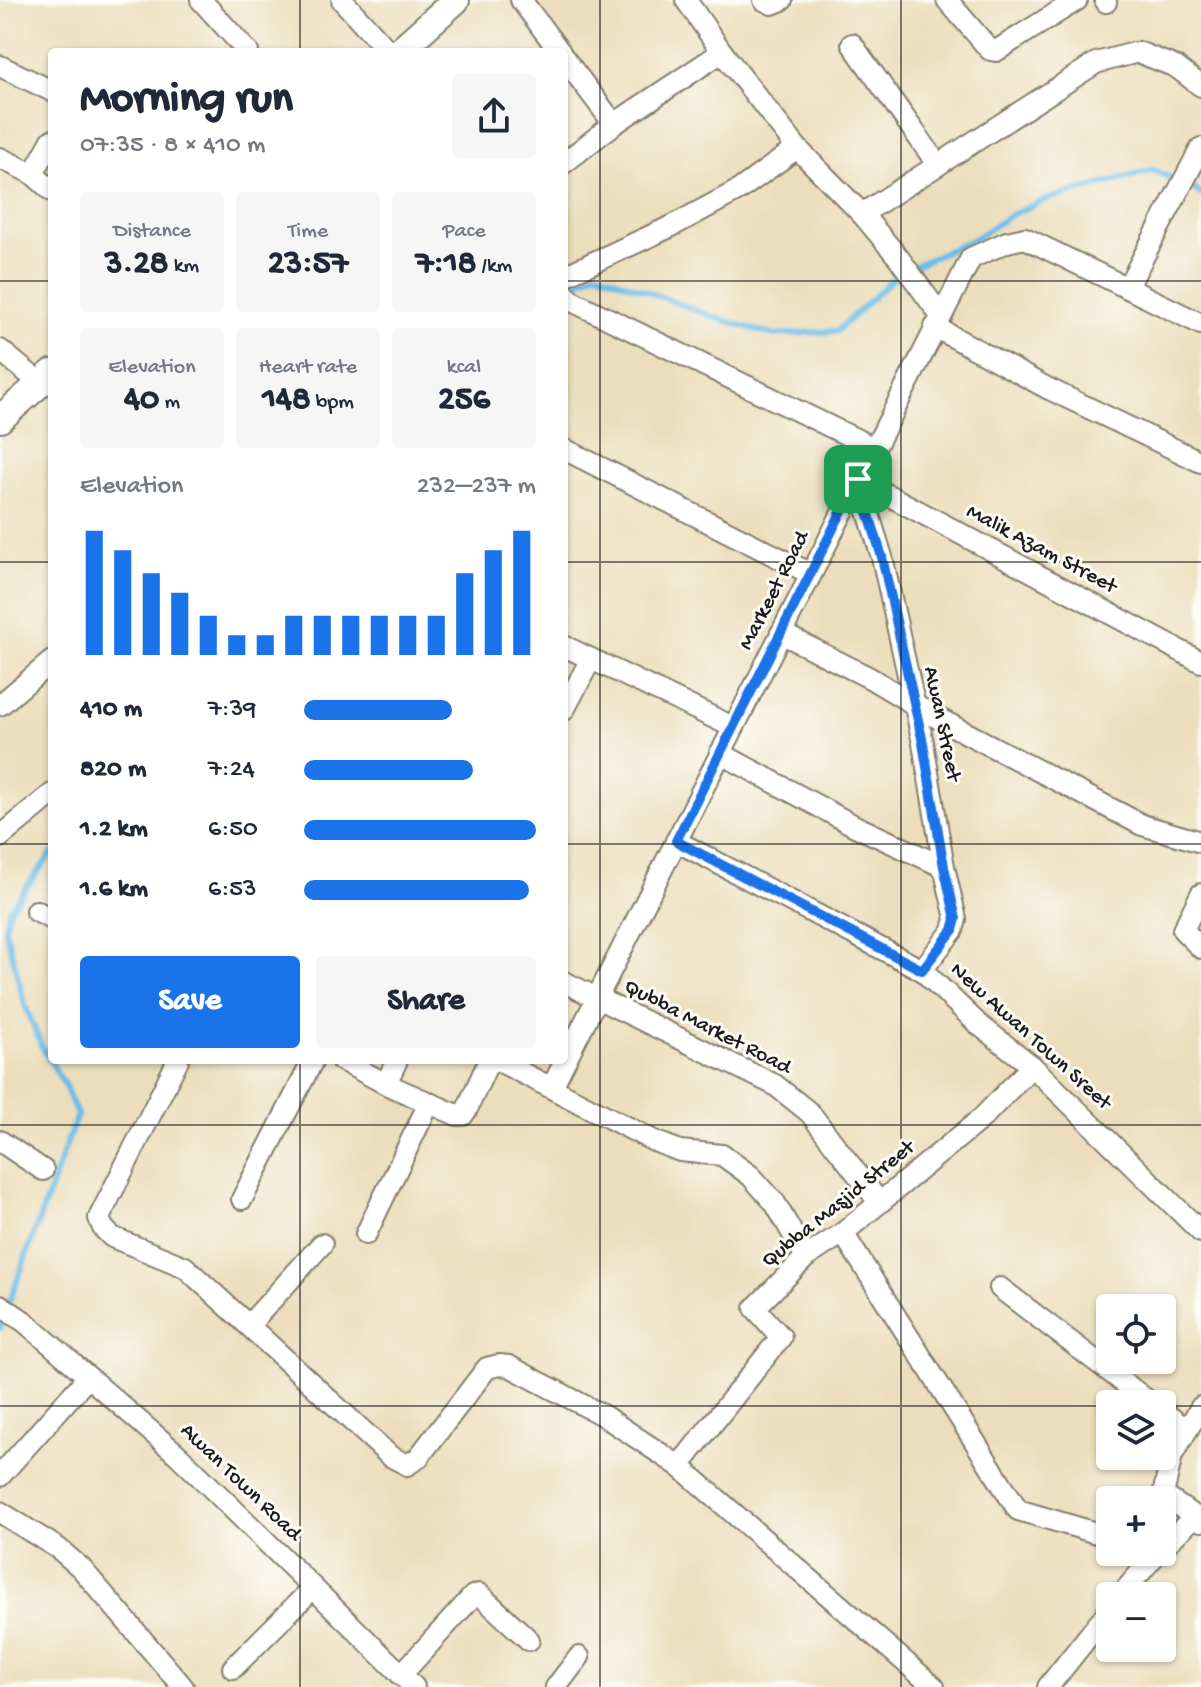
<!DOCTYPE html>
<html lang="en">
<head>
<meta charset="utf-8">
<style>
  body { margin:0; font-family:"Gochi Hand",sans-serif; background:#f6f6f7; color:#1f2937; height:100vh; display:flex; flex-direction:column; font-size:30px; white-space:nowrap }
  * { box-sizing:border-box; margin:0 }
  p { font-size:26px; color:#747a83 }
  .icon { flex:none; width:44px; height:44px; fill:none; stroke:currentColor; stroke-width:2; stroke-linecap:round; stroke-linejoin:round }
  .map { position:relative; flex:1; overflow:hidden }
  .details { position:absolute; left:48px; top:48px; width:520px; height:1016px; display:flex; flex-direction:column; background:#fff; border-radius:8px; box-shadow:0 2px 6px #0004 }
  .details>* { flex:none }
  .tools { position:absolute; left:1096px; top:1294px; display:grid; gap:16px }
  .tools a { display:grid; place-items:center; width:80px; height:80px; border-radius:8px; background:#fff; box-shadow:0 2px 6px #0004; font-size:40px }
  .pin { position:absolute; display:grid; place-items:center; width:68px; height:68px; color:#fff; margin:-34px; border-radius:16px; box-shadow:0 4px 12px #0006 }
  .round { display:grid; place-items:center; flex:none; width:84px; height:84px; border-radius:8px; background:#f6f6f7 }
  .overview { display:flex; align-items:center; justify-content:space-between; height:136px; padding:0 32px }
  h1 { font-size:44px; font-weight:800; line-height:60px }
  .figures { display:grid; grid-template-columns:repeat(3,1fr); gap:12px; height:136px; padding:8px 32px }
  .figures div { display:grid; align-content:center; border-radius:8px; background:#f6f6f7; text-align:center }
  .figures b { font-size:34px; font-weight:800 }
  .figures small { font-size:22px; font-weight:400 }
  .figures p { font-size:22px }
  .chart { height:224px; padding:16px 32px }
  .chart p { display:flex; justify-content:space-between }
  .chart svg { width:100%; height:144px; margin-top:8px; stroke:#1a73e8; stroke-width:6 }
  .cta { display:flex; gap:16px; margin-top:auto; padding:16px 32px }
  .cta a { flex:1; height:92px; border-radius:8px; background:#1a73e8; color:#fff; font-size:32px; font-weight:800; line-height:92px; text-align:center }
  .cta a+a { background:#f6f6f7; color:#1f2937 }
  ul { padding:0 32px; list-style:none; font-size:26px }
  li { display:grid; grid-template-columns:128px 96px 1fr; align-items:center; height:60px }
  li i { height:20px; border-radius:10px; background:#1a73e8 }
  .map>svg:first-child { display:block }
  .lines { fill:none; stroke-linecap:round; stroke-linejoin:round }
  .stream { stroke:#6abce5; stroke-width:6 }
  .minor-casing { stroke:#847d6c; stroke-width:24 }
  .major-casing { stroke:#847d6c; stroke-width:30 }
  .minor { stroke:#fff; stroke-width:20 }
  .major { stroke:#fff; stroke-width:26 }
  .route-casing { stroke:#fff; stroke-width:16 }
  .route { stroke:#1a73e8; stroke-width:10 }
  .grid { fill:none; stroke:#1c1c1c; stroke-width:2; stroke-opacity:0.55 }
  .labels { text-anchor:middle; dominant-baseline:central; stroke-width:6; stroke-linejoin:round; paint-order:stroke }
  .street-label { font-size:22px; fill:#1c1c1c; stroke:#fdfcf7 }
</style>
</head>
<body>
<div class="map">
<svg width="1201" height="1687" viewBox="0 0 1201 1687">
  <rect width="100%" height="100%" fill="#fdfcf7"/>
  <filter id="ink" filterUnits="userSpaceOnUse"><feTurbulence type="fractalNoise" baseFrequency=".0125" numOctaves="2"/><feDisplacementMap in="SourceGraphic" scale="16" xChannelSelector="R" yChannelSelector="G"/><feConvolveMatrix kernelMatrix="1 2 1 2 8 2 1 2 1" color-interpolation-filters="sRGB"/></filter>
  <filter id="wash" filterUnits="userSpaceOnUse"><feTurbulence type="fractalNoise" baseFrequency=".006" numOctaves="4" result="noise"/><feDisplacementMap in="SourceGraphic" scale="32" xChannelSelector="R" yChannelSelector="G"/><feGaussianBlur stdDeviation="1.8" result="paint"/><feColorMatrix in="noise" values="0 0 0 0 0 0 0 0 0 0 0 0 0 0 0 0 0 1.4 0 .05"/><feComposite in="paint" operator="in"/></filter>
  <g filter="url(#wash)">
    <rect width="100%" height="100%" fill="#ecdebc"/>
    <g class="lines">
      <g class="stream">
        <polyline points="564,290 597,272 708,315 773,335 837,331 899,273 975,238 1011,215 1045,200 1153,170 1191,187 1201,194"/>
        <polyline points="0,1328 77,1115 65,1086 42,1047 25,1005 5,928 9,910 52,853"/>
      </g>
    </g>
  </g>
  <g filter="url(#ink)">
    <g class="lines">
      <defs>
        <g id="minor">
          <polyline points="201,0 248,52"/>
          <polyline points="342,0 389,52"/>
          <polyline points="521,0 560,52"/>
          <polyline points="686,0 722,52 797,148 862,214 898,257 941,316"/>
          <polyline points="764,0 772,4 782,0"/>
          <polyline points="947,0 990,50 996,51 1077,0"/>
          <polyline points="1105,0 1106,2"/>
          <polyline points="852,44 938,165"/>
          <polyline points="564,58 614,124"/>
          <polyline points="0,66 52,91"/>
          <polyline points="0,158 33,174 52,191"/>
          <polyline points="564,163 614,124 722,52"/>
          <polyline points="33,174 52,140"/>
          <polyline points="862,214 1096,63 1138,52 1176,67 1201,86"/>
          <polyline points="564,276 672,226 739,190 797,148"/>
          <polyline points="1127,288 1201,148"/>
          <polyline points="564,293 572,301 874,448"/>
          <polyline points="935,327 1047,388 1201,462"/>
          <polyline points="0,350 41,384"/>
          <polyline points="564,449 811,574"/>
          <polyline points="858,479 882,557 923,743 944,867 956,919 953,930 922,970"/>
          <polyline points="858,479 1201,662"/>
          <polyline points="781,633 870,678 930,714 1142,825 1201,842"/>
          <polyline points="564,646 733,727"/>
          <polyline points="0,705 52,661"/>
          <polyline points="564,710 591,659"/>
          <polyline points="720,753 855,826 944,867"/>
          <polyline points="0,837 52,794"/>
          <polyline points="676,841 922,970 978,1024 1032,1066 1201,1232"/>
          <polyline points="1201,894 1183,930 1201,948"/>
          <polyline points="36,911 52,919"/>
          <polyline points="564,982 775,1085 810,1113 879,1202"/>
          <polyline points="178,1060 99,1218 103,1228 112,1237 185,1267 390,1456 407,1465 418,1458 487,1368 499,1365 509,1366 604,1416 679,1466 934,1687"/>
          <polyline points="341,1060 386,1084 457,1115 463,1115 467,1109 487,1065 492,1060 497,1060 654,1141 680,1151 722,1155 751,1176 775,1203 806,1257"/>
          <polyline points="386,1084 397,1060"/>
          <polyline points="552,1087 971,258 1007,242 1025,238 1201,324"/>
          <polyline points="0,1141 43,1170"/>
          <polyline points="242,1199 313,1060"/>
          <polyline points="843,1233 1018,1510 1110,1537"/>
          <polyline points="366,1234 429,1103"/>
          <polyline points="1000,1288 1152,1404"/>
          <polyline points="0,1305 25,1322 178,1455 414,1687"/>
          <polyline points="249,1325 322,1244"/>
          <polyline points="1201,1407 1172,1455 1163,1495 1201,1521"/>
          <polyline points="1162,1411 1187,1430"/>
          <polyline points="679,1466 781,1337 755,1308 806,1257 843,1233 982,1118 1032,1066"/>
          <polyline points="0,1476 88,1377"/>
          <polyline points="0,1512 59,1549 81,1568 183,1687"/>
          <polyline points="1162,1548 1195,1516"/>
          <polyline points="1120,1596 1158,1552"/>
          <polyline points="233,1668 313,1588"/>
          <polyline points="401,1675 473,1596 479,1594 529,1640"/>
          <polyline points="556,1687 579,1657"/>
          <polyline points="1048,1687 1110,1609"/>
        </g>
        <g id="major">
          <polyline points="398,52 456,0"/>
          <polyline points="0,419 52,373"/>
        </g>
      </defs>
      <use href="#minor" class="minor-casing"/>
      <use href="#major" class="major-casing"/>
      <use href="#minor" class="minor"/>
      <use href="#major" class="major"/>
    </g>
  </g>
  <g class="lines" filter="url(#ink)">
    <defs>
      <polygon id="route" points="858,479 882,557 923,743 944,867 956,919 953,930 922,970 676,841"/>
    </defs>
    <use href="#route" class="route-casing"/>
    <use href="#route" class="route"/>
  </g>
  <path class="grid" d="M 300,0 L 300,52M 600,0 L 600,1687M 901,0 L 901,1687M 0,281 L 52,281M 564,281 L 1201,281M 0,562 L 52,562M 564,562 L 1201,562M 0,844 L 52,844M 564,844 L 1201,844M 300,1060 L 300,1687M 0,1125 L 1201,1125M 0,1406 L 1110,1406M 1162,1406 L 1201,1406"/>
  <g class="labels">
    <g class="street-label">
      <text transform="translate(1041 550) rotate(28)">Malik Azam Street</text>
      <text transform="translate(775 591) rotate(-63)">Markeet Road</text>
      <text transform="translate(941 724) rotate(78)">Awan Street</text>
      <text transform="translate(707 1028) rotate(27)">Qubba Market Road</text>
      <text transform="translate(1030 1037) rotate(42)">New Awan Town Sreet</text>
      <text transform="translate(839 1205) rotate(-39)">Qubba Masjid Street</text>
      <text transform="translate(240 1483) rotate(44)">Awan Town Road</text>
    </g>
  </g>
</svg>
<div class="tools">
<a><svg class="icon" aria-label="locate" viewBox="0 0 24 24"><circle cx="12" cy="12" r="6"/><path d="M12 2v4M12 18v4M2 12h4M18 12h4"/></svg></a>
<a><svg class="icon" aria-label="layers" viewBox="0 0 24 24"><path d="M12 4l9 5-9 5-9-5zM3 14l9 5 9-5"/></svg></a>
<a>+</a>
<a>−</a>
</div>
<div class="pin" style="left:858px;top:479px;background:#1e9e55"><svg class="icon" aria-label="arrive" viewBox="0 0 24 24"><path d="M6 21V4h12l-3 4 3 4H6"/></svg></div>
<section class="details">
<div class="overview"><div><h1>Morning run</h1><p>07:35 · 8 × 410 m</p></div><a class="round"><svg class="icon" aria-label="share" viewBox="0 0 24 24"><path d="M12 15V3M7 8l5-5 5 5M5 13v7h14v-7"/></svg></a></div>
<div class="figures">
<div><p>Distance</p><b>3.28<small> km</small></b></div>
<div><p>Time</p><b>23:57</b></div>
<div><p>Pace</p><b>7:18<small> /km</small></b></div>
</div>
<div class="figures">
<div><p>Elevation</p><b>40<small> m</small></b></div>
<div><p>Heart rate</p><b>148<small> bpm</small></b></div>
<div><p>kcal</p><b>256</b></div>
</div>
<div class="chart"><p><span>Elevation</span>232–237 m</p>
<svg viewBox="0 0 160 44" preserveAspectRatio="none"><path d="M5 44V6M15 44V12M25 44V19M35 44V25M45 44V32M55 44V38M65 44V38M75 44V32M85 44V32M95 44V32M105 44V32M115 44V32M125 44V32M135 44V19M145 44V12M155 44V6"/></svg>
</div>
<ul>
<li><b>410 m</b>7:39<i style="width:64%"></i></li>
<li><b>820 m</b>7:24<i style="width:73%"></i></li>
<li><b>1.2 km</b>6:50<i style="width:100%"></i></li>
<li><b>1.6 km</b>6:53<i style="width:97%"></i></li>
</ul>
<div class="cta"><a>Save</a><a>Share</a></div>
</section>
</div>
</body>
</html>
